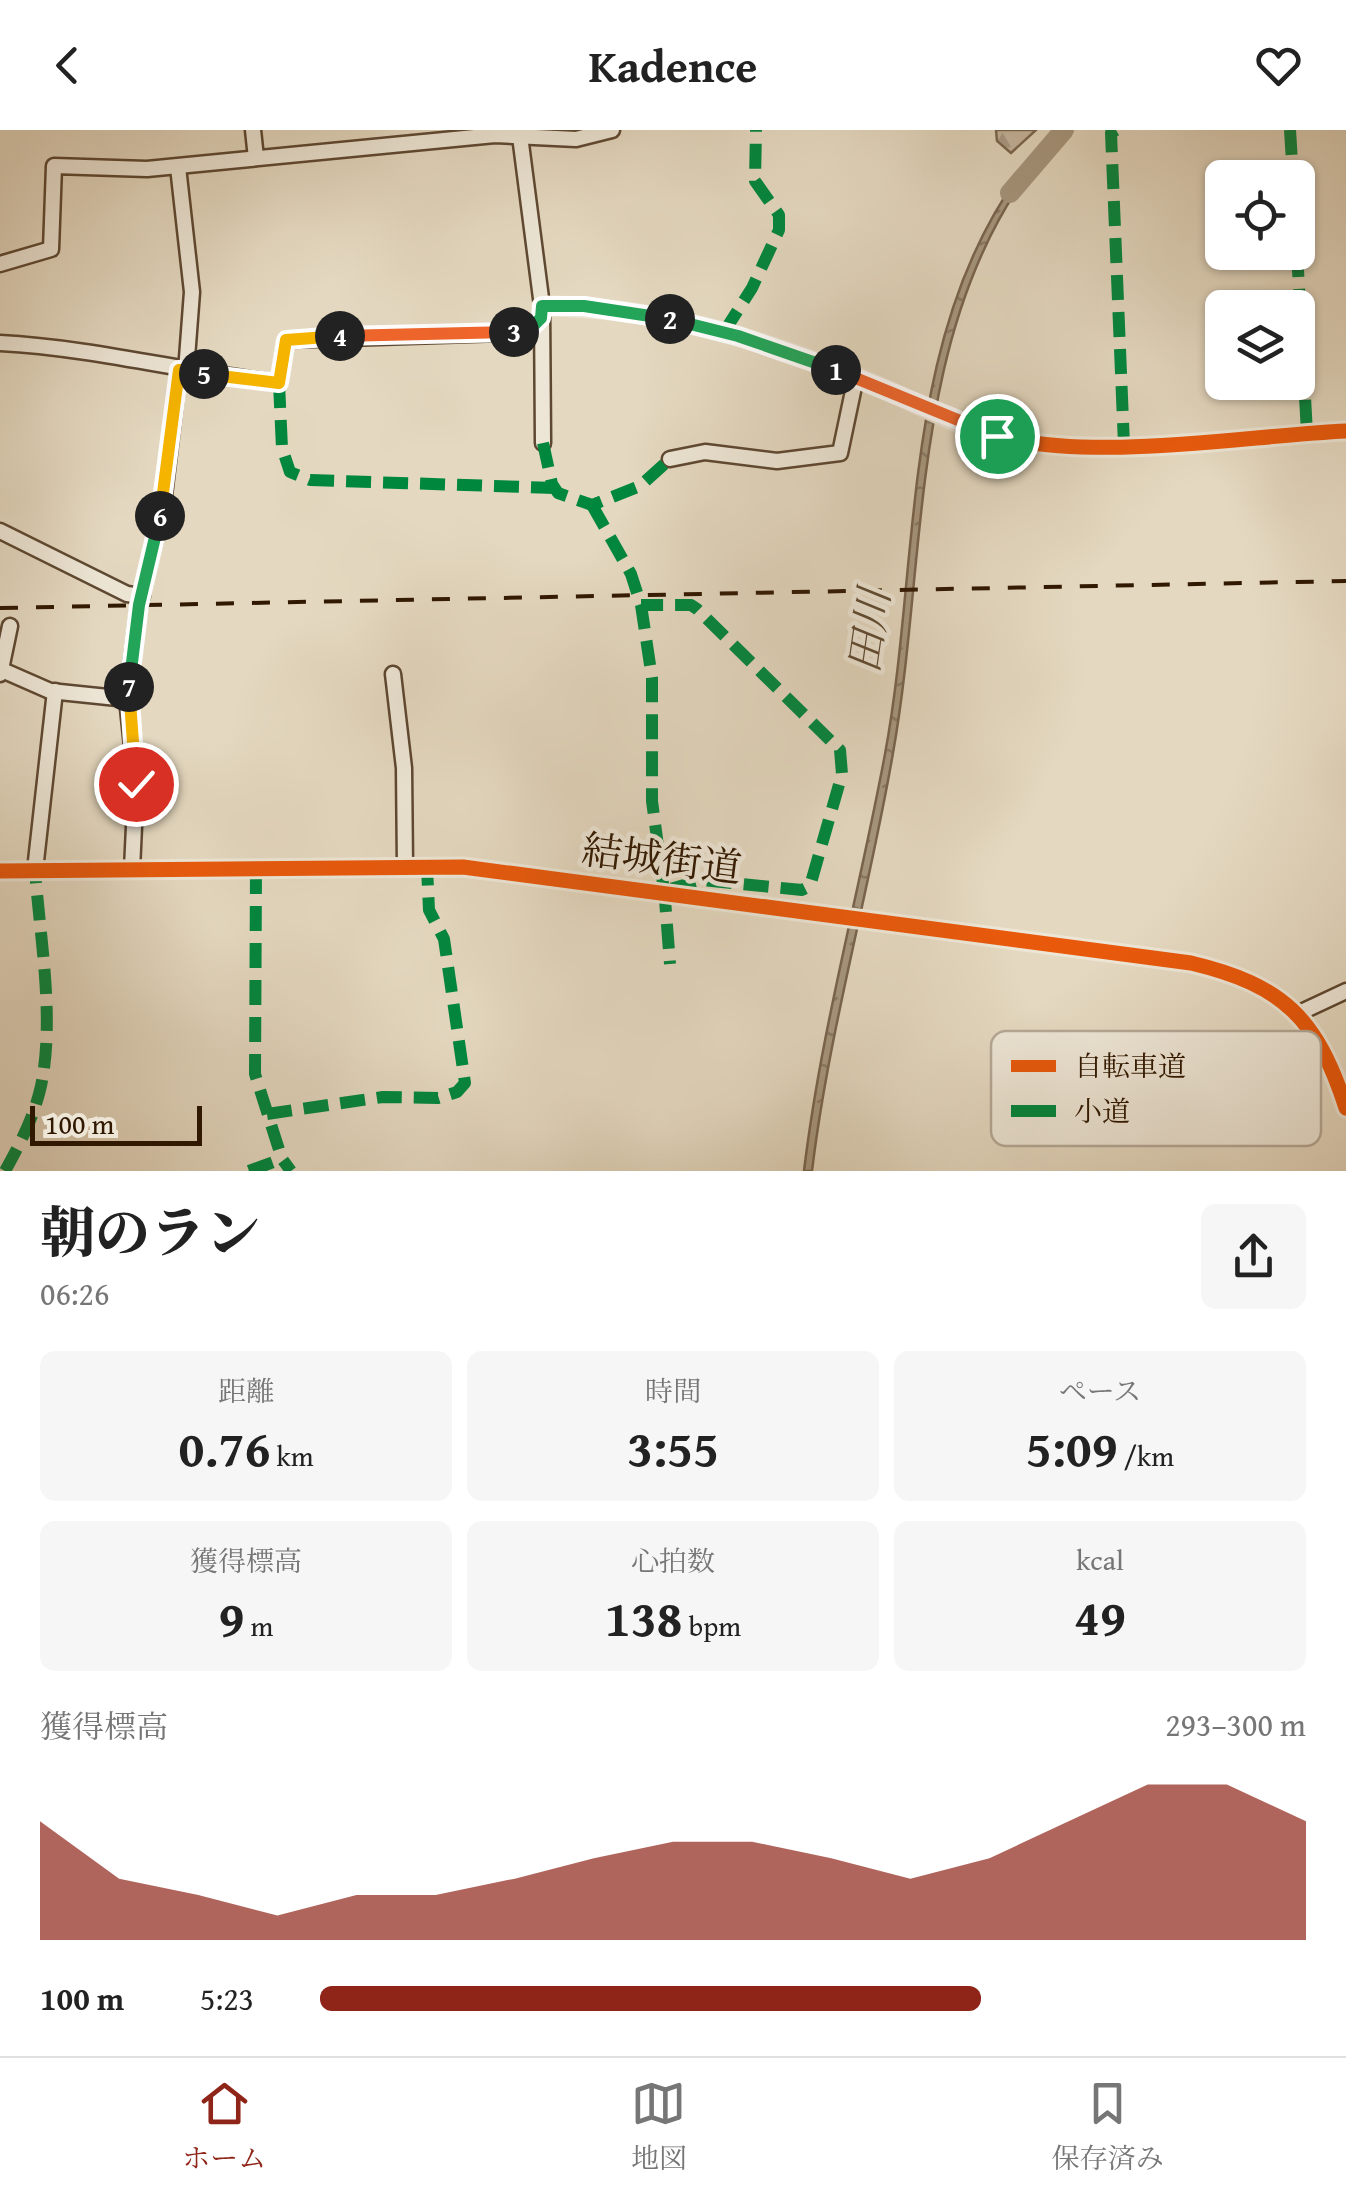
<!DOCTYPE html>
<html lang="ja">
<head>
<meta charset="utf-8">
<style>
  body { margin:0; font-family:"Gentium Book Plus","Noto Serif JP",serif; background:#f6f6f6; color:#222; height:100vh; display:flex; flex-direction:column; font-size:38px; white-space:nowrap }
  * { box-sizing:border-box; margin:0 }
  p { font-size:32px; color:#767676 }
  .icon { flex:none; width:55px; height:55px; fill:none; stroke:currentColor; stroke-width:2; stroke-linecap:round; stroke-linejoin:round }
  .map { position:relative; height:1041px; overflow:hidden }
  .panel { display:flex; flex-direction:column; background:#fff; flex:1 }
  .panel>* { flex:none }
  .fabs { position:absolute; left:1205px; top:30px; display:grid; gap:20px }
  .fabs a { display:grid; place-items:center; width:110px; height:110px; border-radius:15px; background:#fff; box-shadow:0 2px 8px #0004; font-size:50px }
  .scale { position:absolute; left:30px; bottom:25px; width:172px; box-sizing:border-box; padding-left:10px; border:5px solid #311801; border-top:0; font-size:28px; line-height:35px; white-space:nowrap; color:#311801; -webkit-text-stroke:8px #ede6d6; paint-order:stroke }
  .pin { position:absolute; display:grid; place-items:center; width:85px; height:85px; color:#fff; margin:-42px; border:5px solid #fff; border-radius:50%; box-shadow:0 2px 10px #0007 }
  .km { position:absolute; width:50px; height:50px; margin:-25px; border-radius:50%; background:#222; color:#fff; font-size:28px; line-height:50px; text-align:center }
  .round { display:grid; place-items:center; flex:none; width:105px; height:105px; border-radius:15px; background:#f6f6f6 }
  .headline { display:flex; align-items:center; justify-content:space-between; height:170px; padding:0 40px }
  h1 { font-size:55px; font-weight:800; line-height:75px }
  .figures { display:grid; grid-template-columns:repeat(3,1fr); gap:15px; height:170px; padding:10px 40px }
  .figures div { display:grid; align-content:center; border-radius:15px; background:#f6f6f6; text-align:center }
  .figures b { font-size:50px; font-weight:800 }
  .figures small { font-size:28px; font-weight:400 }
  .figures p { font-size:28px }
  .chart { height:280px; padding:20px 40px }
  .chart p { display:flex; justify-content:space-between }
  .chart svg { width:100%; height:180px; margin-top:10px; fill:#8f2418; opacity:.7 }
  ul { padding:0 40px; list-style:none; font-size:32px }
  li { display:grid; grid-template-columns:160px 120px 1fr; align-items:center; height:75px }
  li i { height:25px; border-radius:12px; background:#8f2418 }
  header { display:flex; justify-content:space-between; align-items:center; height:130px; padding:0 40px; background:#fff; font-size:45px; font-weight:800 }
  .tabs { display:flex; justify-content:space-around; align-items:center; height:140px; border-top:2px solid #e0e0e0; background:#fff; font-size:28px; color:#767676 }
  .tabs a { display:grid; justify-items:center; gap:5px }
  .tabs .current { color:#8f2418 }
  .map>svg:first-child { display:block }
  .forest { fill:url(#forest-firs); stroke:#7c6850; stroke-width:2.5 }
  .water { fill:url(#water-ripples); stroke:#78644d; stroke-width:2.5 }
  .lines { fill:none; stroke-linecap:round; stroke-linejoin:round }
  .river { stroke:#a7977f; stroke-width:20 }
  .minor-casing { stroke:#5e4831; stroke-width:19 }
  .minor { stroke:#ede6d6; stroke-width:14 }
  .rail { stroke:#311801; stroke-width:4; stroke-dasharray:18 18; stroke-linecap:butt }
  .quiet { stroke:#00873e; stroke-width:12; stroke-dasharray:25 12; stroke-linecap:butt }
  .cycleway-casing { stroke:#ede6d6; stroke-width:21 }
  .cycleway { stroke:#e8590c; stroke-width:15 }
  .split-1-casing { stroke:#fff; stroke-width:20 }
  .split-2-casing { stroke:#fff; stroke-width:20 }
  .split-3-casing { stroke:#fff; stroke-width:20 }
  .split-4-casing { stroke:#fff; stroke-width:20 }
  .split-5-casing { stroke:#fff; stroke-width:20 }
  .split-6-casing { stroke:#fff; stroke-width:20 }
  .split-7-casing { stroke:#fff; stroke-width:20 }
  .split-8-casing { stroke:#fff; stroke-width:20 }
  .split-1 { stroke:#f0652b; stroke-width:12 }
  .split-2 { stroke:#22a559; stroke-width:12 }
  .split-3 { stroke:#22a559; stroke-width:12 }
  .split-4 { stroke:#f0652b; stroke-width:12 }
  .split-5 { stroke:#f5b400; stroke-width:12 }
  .split-6 { stroke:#f5b400; stroke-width:12 }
  .split-7 { stroke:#22a559; stroke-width:12 }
  .split-8 { stroke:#f5b400; stroke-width:12 }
  .labels { text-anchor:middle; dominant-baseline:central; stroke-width:9; stroke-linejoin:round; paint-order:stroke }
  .street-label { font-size:40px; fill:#311801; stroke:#ede6d6 }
  .water-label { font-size:42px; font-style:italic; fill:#604b33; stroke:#ede6d6 }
  .key { fill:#ede6d6; stroke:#b5a896; stroke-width:2.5 }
  .key-label { font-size:28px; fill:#311801 }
</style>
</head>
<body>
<header><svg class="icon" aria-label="back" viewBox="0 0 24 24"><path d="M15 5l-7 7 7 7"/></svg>Kadence<svg class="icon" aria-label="heart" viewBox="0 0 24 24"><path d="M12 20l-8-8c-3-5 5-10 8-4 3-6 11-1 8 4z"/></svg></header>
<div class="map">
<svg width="1346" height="1041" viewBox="0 0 1346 1041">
  <defs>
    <pattern id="forest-firs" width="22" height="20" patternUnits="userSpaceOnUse" patternTransform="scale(2.5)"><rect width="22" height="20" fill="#c6b7a0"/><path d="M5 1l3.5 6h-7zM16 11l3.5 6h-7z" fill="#ab9d88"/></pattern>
    <pattern id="water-ripples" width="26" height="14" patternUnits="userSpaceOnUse" patternTransform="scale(2.5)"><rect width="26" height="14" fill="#a7977f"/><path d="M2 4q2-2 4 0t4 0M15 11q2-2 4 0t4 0" fill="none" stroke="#897a66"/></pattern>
  </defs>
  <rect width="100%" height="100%" fill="#e4d8c0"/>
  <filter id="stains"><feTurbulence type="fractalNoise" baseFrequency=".002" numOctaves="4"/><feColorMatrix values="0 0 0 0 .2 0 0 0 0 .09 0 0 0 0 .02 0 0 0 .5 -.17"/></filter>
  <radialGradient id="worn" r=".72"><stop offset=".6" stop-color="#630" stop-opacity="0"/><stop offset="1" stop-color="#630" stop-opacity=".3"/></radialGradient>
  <polygon class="forest" points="996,0 1036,0 1011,23 997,11"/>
  <path class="water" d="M 1023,40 L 1027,45 C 909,209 927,432 893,623 C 869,763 829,900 812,1041 L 804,1041 C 821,900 859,764 885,624 C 921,430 899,206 1023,40 Z"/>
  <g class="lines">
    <polyline class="river" points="1010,63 1064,0"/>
    <defs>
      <g id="minor">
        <polyline points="253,0 256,28"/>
        <polyline points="520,6 542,176 543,313"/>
        <polyline points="178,37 192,162 186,241"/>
        <polyline points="0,134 51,119 54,36 147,39 495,5 576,9 612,0"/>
        <path d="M 542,176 C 651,176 757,208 858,248 C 905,266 949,293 998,306 C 1098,332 1242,306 1346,301"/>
        <path d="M 0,213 C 94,218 185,242 279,253 L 286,210 L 502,203 L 529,199 L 541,188"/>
        <polyline points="670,329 705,322 777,331 840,323 856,247"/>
        <polyline points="0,401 127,464 142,466"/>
        <polyline points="2,540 50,561 127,569"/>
        <polyline points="0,544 10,496"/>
        <polyline points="393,544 404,638 405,737"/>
        <polyline points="132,739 136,654 127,569 139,475 163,374 179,239"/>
        <polyline points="35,740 55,561"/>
        <path d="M 0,741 L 463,737 L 1191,833 C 1283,855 1317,888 1346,978"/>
        <polyline points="1299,883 1346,861"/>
      </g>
    </defs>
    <use href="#minor" class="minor-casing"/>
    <use href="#minor" class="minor"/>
    <polyline class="rail" points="0,478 1346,451"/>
    <g class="quiet">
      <polyline points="1116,0 1111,3 1124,315"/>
      <polyline points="1290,0 1293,48"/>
      <polyline points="1297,122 1307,303"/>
      <polyline points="724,202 752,158 779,100 779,85 755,51 756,0"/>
      <polyline points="279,253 282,318 290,342 310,350 555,358"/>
      <polyline points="543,313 552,354 558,363 592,375 640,356 670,329"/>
      <polyline points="592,375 631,444 641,475 652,548 652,671 664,761 701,750 802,760 810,756 842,644 840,620 697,479 691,475 641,475"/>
      <polyline points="256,739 255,944 282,1029 291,1041"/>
      <polyline points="664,757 670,834"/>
      <polyline points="267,984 383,967 438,968 457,962 465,953 444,809 429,780 427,737"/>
      <path d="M 5,1041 C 20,1014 34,987 41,956 C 55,888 40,809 35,740"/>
      <polyline points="249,1041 282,1029"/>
    </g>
    <defs>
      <g id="cycleway">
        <path d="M 542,176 C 651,176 757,208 858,248 C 905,266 949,293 998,306 C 1098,332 1242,306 1346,301"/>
        <path d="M 0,741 L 463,737 L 1191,833 C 1283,855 1317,888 1346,978"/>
      </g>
    </defs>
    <use href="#cycleway" class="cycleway-casing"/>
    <use href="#cycleway" class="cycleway"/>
  </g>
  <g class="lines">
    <defs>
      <polyline id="split-1" points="836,240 997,306"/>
      <polyline id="split-2" points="670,189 738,206 836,240"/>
      <polyline id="split-3" points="514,202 529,200 541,188 542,176 584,176 670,189"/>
      <polyline id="split-4" points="340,206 514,202"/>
      <polyline id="split-5" points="204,244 279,253 286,210 340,206"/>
      <polyline id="split-6" points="160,386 179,240 204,244"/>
      <polyline id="split-7" points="129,557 139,475 160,386"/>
      <polyline id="split-8" points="129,557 136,654"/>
    </defs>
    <use href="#split-1" class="split-1-casing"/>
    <use href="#split-2" class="split-2-casing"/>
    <use href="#split-3" class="split-3-casing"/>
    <use href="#split-4" class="split-4-casing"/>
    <use href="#split-5" class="split-5-casing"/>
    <use href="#split-6" class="split-6-casing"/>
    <use href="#split-7" class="split-7-casing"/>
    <use href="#split-8" class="split-8-casing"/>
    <use href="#split-1" class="split-1"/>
    <use href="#split-2" class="split-2"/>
    <use href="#split-3" class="split-3"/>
    <use href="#split-4" class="split-4"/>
    <use href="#split-5" class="split-5"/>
    <use href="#split-6" class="split-6"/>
    <use href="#split-7" class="split-7"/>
    <use href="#split-8" class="split-8"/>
  </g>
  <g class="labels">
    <g class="street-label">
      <text transform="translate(662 728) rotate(7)">結城街道</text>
    </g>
    <g class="water-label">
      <text transform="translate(868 501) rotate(-82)">田川</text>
    </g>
  </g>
  <rect x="991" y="901" width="330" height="115" rx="15" class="key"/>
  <rect x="1011" y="930" width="45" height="12" fill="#e8590c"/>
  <rect x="1011" y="975" width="45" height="12" fill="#00873e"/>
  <g class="key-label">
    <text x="1074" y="946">自転車道</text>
    <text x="1074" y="991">小道</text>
  </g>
  <rect width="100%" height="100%" filter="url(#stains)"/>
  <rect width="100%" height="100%" fill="url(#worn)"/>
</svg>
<div class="fabs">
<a><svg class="icon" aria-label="locate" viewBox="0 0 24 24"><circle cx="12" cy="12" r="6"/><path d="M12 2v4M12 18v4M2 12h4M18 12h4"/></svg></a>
<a><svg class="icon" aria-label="layers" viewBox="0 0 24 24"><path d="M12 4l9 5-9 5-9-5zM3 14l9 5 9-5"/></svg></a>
</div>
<div class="scale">100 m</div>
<div class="pin" style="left:997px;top:306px;background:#1e9e55"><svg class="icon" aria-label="arrive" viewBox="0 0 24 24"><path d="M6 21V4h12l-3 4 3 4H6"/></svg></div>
<div class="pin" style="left:136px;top:654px;background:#d93025"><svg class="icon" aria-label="check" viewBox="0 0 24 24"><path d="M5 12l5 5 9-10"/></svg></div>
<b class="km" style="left:836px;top:240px">1</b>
<b class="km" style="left:670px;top:189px">2</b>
<b class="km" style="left:514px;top:202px">3</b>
<b class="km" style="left:340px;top:206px">4</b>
<b class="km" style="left:204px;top:244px">5</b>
<b class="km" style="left:160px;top:386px">6</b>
<b class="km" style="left:129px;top:557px">7</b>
</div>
<section class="panel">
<div class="headline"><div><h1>朝のラン</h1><p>06:26</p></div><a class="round"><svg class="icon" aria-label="share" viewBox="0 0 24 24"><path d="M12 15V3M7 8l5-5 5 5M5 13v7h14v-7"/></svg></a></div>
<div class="figures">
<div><p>距離</p><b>0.76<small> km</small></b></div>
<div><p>時間</p><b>3:55</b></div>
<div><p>ペース</p><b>5:09<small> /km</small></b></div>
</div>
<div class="figures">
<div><p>獲得標高</p><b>9<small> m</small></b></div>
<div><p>心拍数</p><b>138<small> bpm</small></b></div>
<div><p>kcal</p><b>49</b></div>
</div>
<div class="chart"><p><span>獲得標高</span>293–300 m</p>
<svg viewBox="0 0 160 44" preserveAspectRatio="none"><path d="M0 44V15L10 29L20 33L30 38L40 33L50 33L60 29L70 24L80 20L90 20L100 24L110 29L120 24L130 15L140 6L150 6L160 15V44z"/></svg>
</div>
<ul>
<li><b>100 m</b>5:23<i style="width:67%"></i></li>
</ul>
</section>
<nav class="tabs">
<a class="current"><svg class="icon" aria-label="home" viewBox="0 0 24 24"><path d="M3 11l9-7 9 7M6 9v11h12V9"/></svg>ホーム</a>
<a><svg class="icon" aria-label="map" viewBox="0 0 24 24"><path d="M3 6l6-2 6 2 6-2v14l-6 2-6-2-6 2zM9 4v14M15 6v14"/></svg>地図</a>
<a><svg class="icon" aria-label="saved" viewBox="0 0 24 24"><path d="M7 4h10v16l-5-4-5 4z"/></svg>保存済み</a>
</nav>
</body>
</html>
